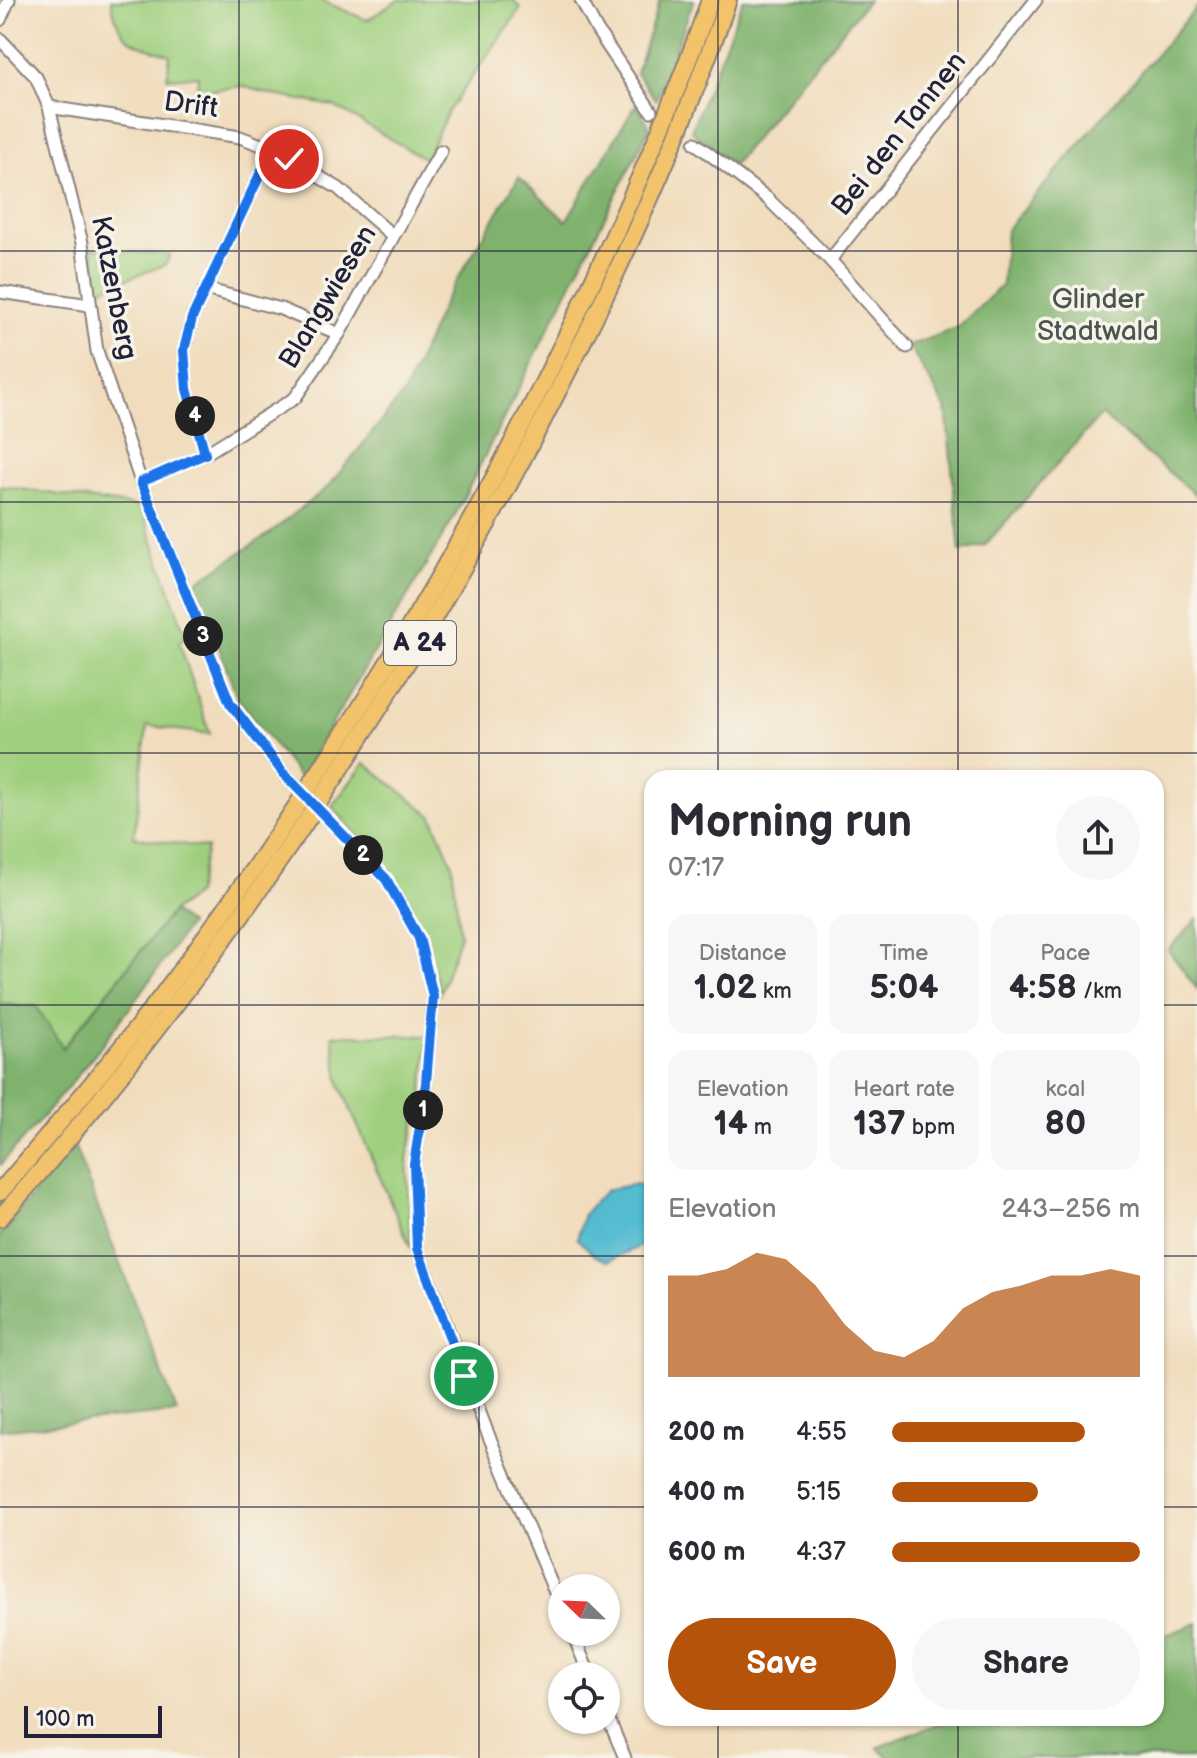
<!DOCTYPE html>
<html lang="en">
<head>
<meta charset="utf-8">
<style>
  body { margin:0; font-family:"Balsamiq Sans",sans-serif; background:#f7f7f7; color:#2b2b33; height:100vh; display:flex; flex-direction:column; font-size:30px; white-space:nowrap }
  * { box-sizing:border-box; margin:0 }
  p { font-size:26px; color:#7c7c81 }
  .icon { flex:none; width:44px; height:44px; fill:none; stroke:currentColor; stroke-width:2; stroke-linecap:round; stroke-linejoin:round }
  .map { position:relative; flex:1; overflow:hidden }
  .drawer { position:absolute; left:644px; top:770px; width:520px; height:956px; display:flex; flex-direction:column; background:#fff; border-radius:24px; box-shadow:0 2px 6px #0004 }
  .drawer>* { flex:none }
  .needle { width:52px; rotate:293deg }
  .fabs { position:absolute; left:548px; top:1574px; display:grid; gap:16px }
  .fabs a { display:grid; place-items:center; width:72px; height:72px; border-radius:50%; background:#fff; box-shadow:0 2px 6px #0004; font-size:40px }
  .scale { position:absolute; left:24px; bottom:20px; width:138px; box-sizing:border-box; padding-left:8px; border:4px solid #22223b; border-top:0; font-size:22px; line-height:28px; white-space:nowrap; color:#22223b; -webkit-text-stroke:6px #f7f3e8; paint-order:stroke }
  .pin { position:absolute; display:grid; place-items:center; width:68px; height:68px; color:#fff; margin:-34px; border:4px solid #fff; border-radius:50%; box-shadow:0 2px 8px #0007 }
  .km { position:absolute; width:40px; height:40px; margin:-20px; border-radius:50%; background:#222; color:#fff; font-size:22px; line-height:40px; text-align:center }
  .round { display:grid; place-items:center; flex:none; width:84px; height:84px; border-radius:42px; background:#f7f7f7 }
  .overview { display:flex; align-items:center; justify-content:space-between; height:136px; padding:0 24px }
  h1 { font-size:44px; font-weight:600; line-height:60px }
  .stats { display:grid; grid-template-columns:repeat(3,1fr); gap:12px; height:136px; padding:8px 24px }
  .stats div { display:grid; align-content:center; border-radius:20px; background:#f7f7f7; text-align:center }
  .stats b { font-size:34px; font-weight:600 }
  .stats small { font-size:22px; font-weight:400 }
  .stats p { font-size:22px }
  .chart { height:224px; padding:16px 24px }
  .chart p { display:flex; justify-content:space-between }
  .chart svg { width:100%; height:144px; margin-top:8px; fill:#b45309; opacity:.7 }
  .cta { display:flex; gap:16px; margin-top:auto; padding:16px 24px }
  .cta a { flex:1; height:92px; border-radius:48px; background:#b45309; color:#fff; font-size:32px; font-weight:600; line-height:92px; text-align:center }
  .cta a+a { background:#f7f7f7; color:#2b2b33 }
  ul { padding:0 24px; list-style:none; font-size:26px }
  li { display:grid; grid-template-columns:128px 96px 1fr; align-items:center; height:60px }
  li i { height:20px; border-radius:10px; background:#b45309 }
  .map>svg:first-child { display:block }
  .green { fill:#9fcf7e; stroke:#60785c; stroke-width:2 }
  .forest { fill:#7fb26d; stroke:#506a54; stroke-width:2 }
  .water { fill:#53bcd0; stroke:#3a6f86; stroke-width:2 }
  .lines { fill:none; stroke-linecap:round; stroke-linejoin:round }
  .minor-tunnel { stroke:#c8b8a3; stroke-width:11; stroke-dasharray:11 5.5; stroke-linecap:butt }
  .minor-casing { stroke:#8a807c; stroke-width:15 }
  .highway-casing { stroke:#8a807c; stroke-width:20 }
  .minor { stroke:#fff; stroke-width:11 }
  .highway { stroke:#f2c36a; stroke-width:16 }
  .minor-bridge-casing { stroke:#8a807c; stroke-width:15; stroke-linecap:butt }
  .minor-bridge { stroke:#fff; stroke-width:11 }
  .route-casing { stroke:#fff; stroke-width:16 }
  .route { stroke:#1a73e8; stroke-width:10 }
  .grid { fill:none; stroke:#22223b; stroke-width:2; stroke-opacity:0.55 }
  .labels { text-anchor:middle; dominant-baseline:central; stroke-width:7; stroke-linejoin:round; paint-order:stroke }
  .shield { fill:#f7f3e8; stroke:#62616f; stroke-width:2 }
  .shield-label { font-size:26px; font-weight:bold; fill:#22223b }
  .street-label { font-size:28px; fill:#22223b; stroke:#f7f3e8 }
  .park-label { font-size:28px; fill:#48564f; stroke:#f7f3e8 }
</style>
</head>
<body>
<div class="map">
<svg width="1197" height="1758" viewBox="0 0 1197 1758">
  <rect width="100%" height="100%" fill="#f7f3e8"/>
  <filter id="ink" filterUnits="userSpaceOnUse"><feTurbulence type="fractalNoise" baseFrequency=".0125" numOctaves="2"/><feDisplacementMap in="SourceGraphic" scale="16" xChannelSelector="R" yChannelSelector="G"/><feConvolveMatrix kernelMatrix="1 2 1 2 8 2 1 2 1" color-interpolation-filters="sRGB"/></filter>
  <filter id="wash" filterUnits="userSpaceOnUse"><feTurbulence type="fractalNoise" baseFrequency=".006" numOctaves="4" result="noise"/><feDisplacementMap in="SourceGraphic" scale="32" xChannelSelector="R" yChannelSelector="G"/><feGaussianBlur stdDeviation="1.8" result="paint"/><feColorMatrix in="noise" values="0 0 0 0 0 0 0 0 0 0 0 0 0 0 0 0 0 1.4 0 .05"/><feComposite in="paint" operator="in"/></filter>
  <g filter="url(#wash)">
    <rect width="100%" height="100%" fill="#f1ddbd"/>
    <g class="green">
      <path d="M 111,0 L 320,0 L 367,20 L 398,0 L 513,0 L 521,8 L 449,110 L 425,159 L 334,106 L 273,95 L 242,86 L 197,92 L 198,76 L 167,78 L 170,55 C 131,42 119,44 111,0 Z"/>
      <polygon points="92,248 170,255 165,265 98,290"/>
      <polygon points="0,486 141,507 186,637 179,642 210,734 147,726 134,837 207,848 196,894 172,912 62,1049 36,1006 20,1006 0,1003"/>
      <polygon points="365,763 432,816 452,863 460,935 440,993 425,936 393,877 332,806"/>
      <polygon points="332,1035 429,1036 422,1095 407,1158 411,1249 340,1085"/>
    </g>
    <g class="forest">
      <polygon points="660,0 694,0 656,100 636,73"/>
      <polygon points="743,0 868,0 733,165 691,131"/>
      <polygon points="1197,7 1197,496 1101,415 985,545 960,552 946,408 909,346 959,327 1002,285 1006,230"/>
      <polygon points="636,104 650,127 453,519 300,778 237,697 195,583 270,533 329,486 404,393 445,300 519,177 566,221"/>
      <path d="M 172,912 L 189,924 C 132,1009 69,1090 0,1165 L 0,1003 L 20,1006 L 36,1006 L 63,1048 Z"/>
      <polygon points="1197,919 1197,989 1168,950"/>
      <polygon points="74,1145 177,1412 0,1430 0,1234"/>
      <polygon points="1197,1623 1197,1758 890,1758 878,1747 953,1718 1156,1718 1156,1639"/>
    </g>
    <polygon class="water" points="635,1184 652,1187 652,1241 608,1261 597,1257 577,1239 584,1214 596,1200 607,1190"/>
  </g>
  <g filter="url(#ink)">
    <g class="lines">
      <polyline class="minor-tunnel" points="651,111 695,143"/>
      <defs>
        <g id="minor">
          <polyline points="581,0 597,30 651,111"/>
          <polyline points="0,20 9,0"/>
          <polyline points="0,39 36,77 49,107 82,243 97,351 141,482 230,703 285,775"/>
          <polyline points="49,107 240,137 272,149 338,188 393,236"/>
          <polyline points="695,143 767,198 830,260 907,347"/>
          <polyline points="830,260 1036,0"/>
          <polyline points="205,289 281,309 339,334"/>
          <polyline points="0,292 90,305"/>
          <polyline points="205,454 187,389 184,350 192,318 272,149"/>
          <polyline points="141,482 205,454 295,398 339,334 441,151"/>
          <polyline points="345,836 386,879 419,938 433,996 425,1095 414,1164 417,1248 488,1434 562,1609"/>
          <polyline points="572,1632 590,1676"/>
          <polyline points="606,1713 625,1758"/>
        </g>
        <g id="highway">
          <path d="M 0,1192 C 55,1128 110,1064 161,997 C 317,790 454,568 567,335 C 620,226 670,115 710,0"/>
          <path d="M 0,1218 C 205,987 378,731 523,458 C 601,310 674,158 728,0"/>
        </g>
      </defs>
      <use href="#minor" class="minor-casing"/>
      <use href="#highway" class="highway-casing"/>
      <use href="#minor" class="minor"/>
      <use href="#highway" class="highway"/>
      <defs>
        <polyline id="minor-bridge" points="285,775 345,836"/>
      </defs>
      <use href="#minor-bridge" class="minor-bridge-casing"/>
      <use href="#minor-bridge" class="minor-bridge"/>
    </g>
  </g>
  <g class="lines" filter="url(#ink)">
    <defs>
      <polyline id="route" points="289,159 272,149 192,318 184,350 187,389 205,454 141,482 230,703 285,775 386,879 419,938 433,996 425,1095 414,1164 417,1248 464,1376"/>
    </defs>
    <use href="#route" class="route-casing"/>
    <use href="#route" class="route"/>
  </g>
  <path class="grid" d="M 239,0 L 239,1758M 479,0 L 479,1758M 718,0 L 718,778M 958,0 L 958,778M 0,251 L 1197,251M 0,502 L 1197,502M 0,753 L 1197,753M 0,1005 L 652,1005M 1156,1005 L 1197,1005M 0,1256 L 652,1256M 1156,1256 L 1197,1256M 0,1507 L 652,1507M 1156,1507 L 1197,1507M 718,1718 L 718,1758M 958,1718 L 958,1758"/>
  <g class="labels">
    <rect class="shield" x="384" y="621" width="72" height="44" rx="6"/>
    <g class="shield-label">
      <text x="420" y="643">A 24</text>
    </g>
    <g class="street-label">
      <text transform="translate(191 105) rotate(8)">Drift</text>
      <text transform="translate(899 134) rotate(-52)">Bei den Tannen</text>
      <text transform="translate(114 288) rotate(79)">Katzenberg</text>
      <text transform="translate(328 297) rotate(-59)">Blangwiesen</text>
    </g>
    <g class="park-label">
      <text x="1098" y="299">Glinder<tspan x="1098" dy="32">Stadtwald</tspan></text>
    </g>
  </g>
</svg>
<div class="fabs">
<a><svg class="needle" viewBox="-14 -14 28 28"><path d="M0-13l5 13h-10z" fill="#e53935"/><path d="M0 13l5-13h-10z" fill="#7c7c81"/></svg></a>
<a><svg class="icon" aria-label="locate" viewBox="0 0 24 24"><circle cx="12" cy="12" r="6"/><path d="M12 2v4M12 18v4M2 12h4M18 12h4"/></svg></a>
</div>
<div class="scale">100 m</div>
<div class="pin" style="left:464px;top:1376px;background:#1e9e55"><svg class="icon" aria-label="arrive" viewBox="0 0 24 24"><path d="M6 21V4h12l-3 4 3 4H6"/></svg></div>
<div class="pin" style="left:289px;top:159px;background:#d93025"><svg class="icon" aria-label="check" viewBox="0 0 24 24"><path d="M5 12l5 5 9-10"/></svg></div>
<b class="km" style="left:423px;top:1110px">1</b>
<b class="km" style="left:363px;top:855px">2</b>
<b class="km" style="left:203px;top:636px">3</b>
<b class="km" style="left:195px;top:416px">4</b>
<section class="drawer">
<div class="overview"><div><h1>Morning run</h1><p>07:17</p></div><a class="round"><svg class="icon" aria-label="share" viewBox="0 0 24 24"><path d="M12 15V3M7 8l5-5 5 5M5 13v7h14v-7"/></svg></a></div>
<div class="stats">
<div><p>Distance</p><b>1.02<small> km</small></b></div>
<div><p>Time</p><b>5:04</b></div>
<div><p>Pace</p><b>4:58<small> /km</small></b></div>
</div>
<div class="stats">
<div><p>Elevation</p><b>14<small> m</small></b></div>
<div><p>Heart rate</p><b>137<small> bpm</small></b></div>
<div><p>kcal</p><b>80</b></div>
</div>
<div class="chart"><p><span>Elevation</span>243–256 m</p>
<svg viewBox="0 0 160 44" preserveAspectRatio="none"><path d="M0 44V13L10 13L20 11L30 6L40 8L50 16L60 28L70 36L80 38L90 33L100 23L110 18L120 16L130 13L140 13L150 11L160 13V44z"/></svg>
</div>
<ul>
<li><b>200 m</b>4:55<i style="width:78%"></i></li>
<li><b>400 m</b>5:15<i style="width:59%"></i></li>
<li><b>600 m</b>4:37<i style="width:100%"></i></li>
</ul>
<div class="cta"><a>Save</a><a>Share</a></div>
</section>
</div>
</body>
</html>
